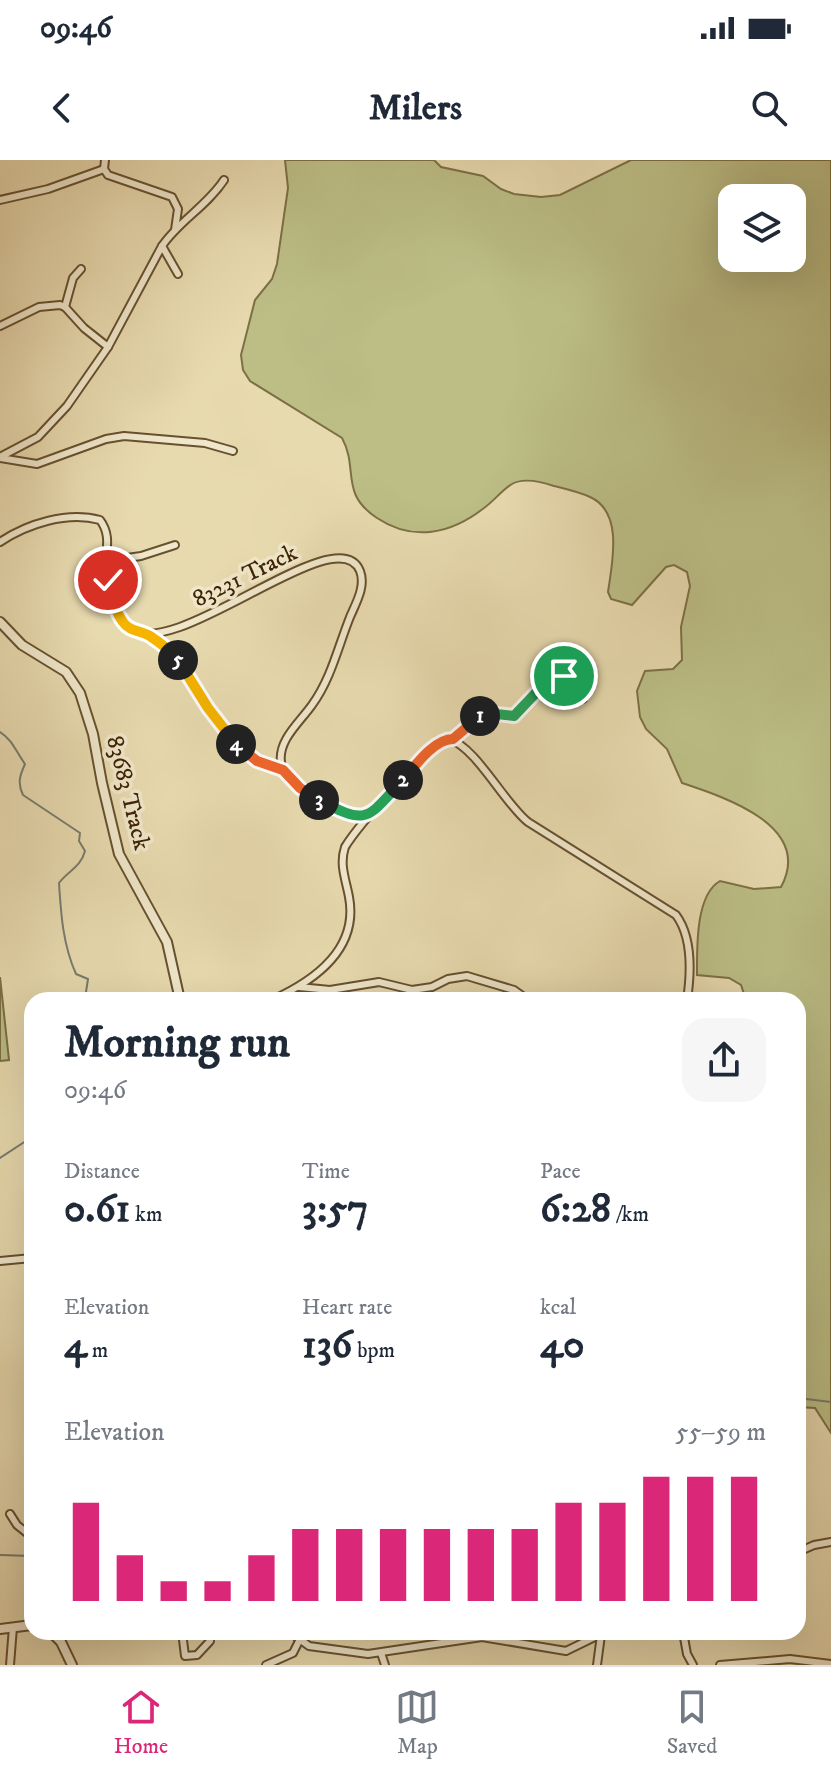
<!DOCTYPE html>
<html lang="en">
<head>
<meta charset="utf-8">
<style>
  body { margin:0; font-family:"IM FELL DW Pica",serif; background:#f6f6f7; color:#1f2937; height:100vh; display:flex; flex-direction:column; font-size:30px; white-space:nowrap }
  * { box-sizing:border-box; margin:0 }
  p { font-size:26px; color:#747a83 }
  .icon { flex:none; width:44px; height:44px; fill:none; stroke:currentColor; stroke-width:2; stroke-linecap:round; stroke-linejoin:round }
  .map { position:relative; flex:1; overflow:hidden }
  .drawer { position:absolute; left:24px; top:832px; width:782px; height:648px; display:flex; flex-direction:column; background:#fff; border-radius:24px; box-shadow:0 8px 32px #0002 }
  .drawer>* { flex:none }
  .controls { position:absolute; left:718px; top:24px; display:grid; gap:16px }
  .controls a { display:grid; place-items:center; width:88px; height:88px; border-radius:16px; background:#fff; box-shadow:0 8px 32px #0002; font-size:40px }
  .pin { position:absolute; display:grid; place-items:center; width:68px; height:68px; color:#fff; margin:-34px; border:4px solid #fff; border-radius:50%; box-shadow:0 2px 8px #0007 }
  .km { position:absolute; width:40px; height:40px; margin:-20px; border-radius:50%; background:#222; color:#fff; font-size:22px; line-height:40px; text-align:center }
  .round { display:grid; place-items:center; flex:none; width:84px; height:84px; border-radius:24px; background:#f6f6f7 }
  .overview { display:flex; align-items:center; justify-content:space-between; height:136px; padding:0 40px }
  h1 { font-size:44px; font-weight:800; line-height:60px }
  .metrics { display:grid; grid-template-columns:repeat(3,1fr); gap:12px; height:136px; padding:8px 40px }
  .metrics div { display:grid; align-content:center }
  .metrics b { font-size:40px; font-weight:800 }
  .metrics small { font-size:22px; font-weight:400 }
  .metrics p { font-size:22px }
  .chart { height:224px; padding:16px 40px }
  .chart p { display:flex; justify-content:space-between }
  .chart svg { width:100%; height:144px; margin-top:8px; stroke:#db2777; stroke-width:6 }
  .status { display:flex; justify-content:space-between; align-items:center; height:56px; padding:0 40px; background:#fff; direction:ltr }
  .status svg { height:22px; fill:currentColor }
  header { display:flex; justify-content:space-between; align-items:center; height:104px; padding:0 40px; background:#fff; font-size:36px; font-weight:800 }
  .tab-bar { display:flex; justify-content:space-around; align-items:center; height:112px; border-top:2px solid #e0e1e3; background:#fff; font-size:22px; color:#747a83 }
  .tab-bar a { display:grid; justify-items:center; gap:4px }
  .tab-bar .on { color:#db2777 }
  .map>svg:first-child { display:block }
  .green { fill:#bcbe86; stroke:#7c7045; stroke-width:2; fill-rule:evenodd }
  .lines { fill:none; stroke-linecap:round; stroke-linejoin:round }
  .stream { stroke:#777c6f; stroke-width:2 }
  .minor-casing { stroke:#67512f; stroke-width:10 }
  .tertiary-casing { stroke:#67512f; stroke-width:12 }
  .minor { stroke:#f0e7cb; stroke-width:6 }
  .tertiary { stroke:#f0e7cb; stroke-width:8 }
  .split-1-casing { stroke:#fff; stroke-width:16 }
  .split-2-casing { stroke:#fff; stroke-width:16 }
  .split-3-casing { stroke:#fff; stroke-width:16 }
  .split-4-casing { stroke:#fff; stroke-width:16 }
  .split-5-casing { stroke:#fff; stroke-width:16 }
  .split-6-casing { stroke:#fff; stroke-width:16 }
  .split-1 { stroke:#22a559; stroke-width:10 }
  .split-2 { stroke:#f0652b; stroke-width:10 }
  .split-3 { stroke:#22a559; stroke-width:10 }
  .split-4 { stroke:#f0652b; stroke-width:10 }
  .split-5 { stroke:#f5b400; stroke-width:10 }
  .split-6 { stroke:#f5b400; stroke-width:10 }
  .labels { text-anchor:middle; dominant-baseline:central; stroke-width:7; stroke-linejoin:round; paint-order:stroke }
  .street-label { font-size:24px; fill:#3c2304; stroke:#f0e7cb }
</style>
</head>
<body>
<div class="status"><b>09:46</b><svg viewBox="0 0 49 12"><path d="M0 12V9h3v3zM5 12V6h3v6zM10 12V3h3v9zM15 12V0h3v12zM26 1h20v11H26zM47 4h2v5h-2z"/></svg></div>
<header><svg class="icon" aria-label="back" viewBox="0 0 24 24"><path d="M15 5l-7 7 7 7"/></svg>Milers<svg class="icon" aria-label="search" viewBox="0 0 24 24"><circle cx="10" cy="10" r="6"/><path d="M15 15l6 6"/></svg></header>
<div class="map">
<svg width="831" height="1505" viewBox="0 0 831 1505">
  <rect width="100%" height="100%" fill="#e8daaf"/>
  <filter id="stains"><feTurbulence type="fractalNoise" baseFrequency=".0025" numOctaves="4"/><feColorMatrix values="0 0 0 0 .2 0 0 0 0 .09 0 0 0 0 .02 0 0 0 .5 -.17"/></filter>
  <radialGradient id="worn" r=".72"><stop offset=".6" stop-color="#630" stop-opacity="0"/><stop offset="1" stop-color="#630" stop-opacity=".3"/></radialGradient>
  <g class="green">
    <path d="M 285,0 L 434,0 L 441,7 L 483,16 L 501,29 L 514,34 L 541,37 L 560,35 L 631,0 L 831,0 L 831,1273 L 815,1248 L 798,1247 L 798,840 L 746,840 L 741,825 L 729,818 L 697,815 C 697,790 695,735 720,721 L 754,729 L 781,727 C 814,666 724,637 682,623 L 667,589 L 646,569 L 640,557 L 637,531 L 645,511 L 673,509 L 682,500 L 681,467 L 690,426 L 687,412 L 674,405 L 666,407 L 632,445 L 611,439 L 608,432 C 612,404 624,352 590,337 C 579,332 566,329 554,326 C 542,322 524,317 512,324 C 502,330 494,341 484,348 C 451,374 413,382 377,358 C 339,333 359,309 342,278 L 250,221 L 243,210 L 241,195 L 255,140 L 272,119 L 277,104 L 288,28 ZM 792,38 L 792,98 L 732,98 L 732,38 Z"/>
    <polygon points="0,817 9,900 0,901"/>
  </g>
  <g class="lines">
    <g class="stream">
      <path d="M 0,572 C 13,580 16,592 25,604 C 20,615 17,623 23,635 L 80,673 L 79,681 L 85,691 C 81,707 68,711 59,723 C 61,755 63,785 76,814 L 88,819 L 86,832 L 90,840"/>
      <polyline points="0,998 32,977"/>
      <polyline points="798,1238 831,1242"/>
      <polyline points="0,1395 32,1396"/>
    </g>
    <defs>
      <g id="minor">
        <polyline points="105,0 104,9 108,15 172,37 178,49 175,70"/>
        <polyline points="0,40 48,29 104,9"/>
        <polyline points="162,86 178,114"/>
        <polyline points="65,147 73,118 81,109"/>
        <polyline points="0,166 39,147 60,145 65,147 84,168 108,187"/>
        <path d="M 0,297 L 38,277 L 67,246 L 108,187 L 162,86 C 179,61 207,46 224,20"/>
        <polyline points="0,298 37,304 106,279 124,276 205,283 233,291"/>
        <path d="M 0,382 C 27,364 67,351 100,360 C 113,377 104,394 106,413 C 108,430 115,457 129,468 C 175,504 338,355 360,411 C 366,426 356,443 350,457 C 338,487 331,519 312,545 C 300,562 278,580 281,602 C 283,619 300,629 313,636 C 339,651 344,659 374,652"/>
        <polyline points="106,401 141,396 175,385"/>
        <path d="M 148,475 C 157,483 170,489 177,499 C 208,542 227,595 283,610"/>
        <polyline points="453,579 483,554 511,556 517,553 547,521 556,515 564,516 583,539"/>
        <polyline points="299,827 330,830 379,822 412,830 432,827 448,819 467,816 514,830 528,840"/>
        <path d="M 272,840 C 314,821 359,790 349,737 C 346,720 339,705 345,687 C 358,666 428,585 449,579 C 476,587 504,643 528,662 L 676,755 C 693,778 691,813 687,840"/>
        <polyline points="0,1101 32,1098"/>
        <polyline points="10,1354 17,1365 32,1377"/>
        <polyline points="798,1392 814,1385 831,1382"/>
        <polyline points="182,1472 185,1496 197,1495 210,1481"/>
        <polyline points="290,1472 309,1486 368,1494 482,1477 566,1491 605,1472"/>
        <polyline points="683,1472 687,1494 693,1505"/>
        <polyline points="381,1493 385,1505"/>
        <polyline points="10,1505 13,1467"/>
        <polyline points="266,1505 293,1493 299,1481"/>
        <polyline points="597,1505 601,1475"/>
        <polyline points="720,1505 790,1499 831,1504"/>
      </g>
      <g id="tertiary">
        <polyline points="0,462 22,485 66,512 80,533 93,574 102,623 119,694 167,782 180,840"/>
        <polyline points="0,1469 32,1465"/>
        <polyline points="51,1472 61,1482 72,1505"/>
      </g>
    </defs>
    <use href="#minor" class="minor-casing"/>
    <use href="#tertiary" class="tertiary-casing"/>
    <use href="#minor" class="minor"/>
    <use href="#tertiary" class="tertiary"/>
  </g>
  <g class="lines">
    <defs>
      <polyline id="split-1" points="480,556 487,553 514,556 551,517 564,516"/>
      <path id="split-2" d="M 403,620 C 415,606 434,579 453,579 L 480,556"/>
      <path id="split-3" d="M 319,640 C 369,667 367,658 403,620"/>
      <polyline id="split-4" points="236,584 257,601 283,610 300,628 319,640"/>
      <polyline id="split-5" points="178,500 208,548 236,584"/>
      <path id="split-6" d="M 108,420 C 112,434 114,450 123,462 C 130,472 140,470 150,476 C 159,482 171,491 178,500"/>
    </defs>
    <use href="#split-1" class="split-1-casing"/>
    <use href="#split-2" class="split-2-casing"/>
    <use href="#split-3" class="split-3-casing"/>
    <use href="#split-4" class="split-4-casing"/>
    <use href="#split-5" class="split-5-casing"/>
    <use href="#split-6" class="split-6-casing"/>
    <use href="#split-1" class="split-1"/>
    <use href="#split-2" class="split-2"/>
    <use href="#split-3" class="split-3"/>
    <use href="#split-4" class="split-4"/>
    <use href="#split-5" class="split-5"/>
    <use href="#split-6" class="split-6"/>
  </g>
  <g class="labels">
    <g class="street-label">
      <text transform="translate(245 416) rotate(-26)">83231 Track</text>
      <text transform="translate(128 633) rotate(76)">83683 Track</text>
    </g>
  </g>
  <rect width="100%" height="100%" filter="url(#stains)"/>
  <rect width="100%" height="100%" fill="url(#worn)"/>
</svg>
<div class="controls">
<a><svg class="icon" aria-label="layers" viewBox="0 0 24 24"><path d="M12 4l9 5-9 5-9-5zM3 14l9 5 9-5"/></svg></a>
</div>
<div class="pin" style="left:564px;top:516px;background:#1e9e55"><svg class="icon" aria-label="arrive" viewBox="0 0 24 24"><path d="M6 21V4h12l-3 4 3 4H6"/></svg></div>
<div class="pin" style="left:108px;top:420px;background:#d93025"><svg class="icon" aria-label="check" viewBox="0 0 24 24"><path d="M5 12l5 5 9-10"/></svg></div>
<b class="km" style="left:480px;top:556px">1</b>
<b class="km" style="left:403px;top:620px">2</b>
<b class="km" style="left:319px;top:640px">3</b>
<b class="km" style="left:236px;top:584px">4</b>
<b class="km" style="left:178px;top:500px">5</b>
<section class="drawer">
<div class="overview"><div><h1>Morning run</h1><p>09:46</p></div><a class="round"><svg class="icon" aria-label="share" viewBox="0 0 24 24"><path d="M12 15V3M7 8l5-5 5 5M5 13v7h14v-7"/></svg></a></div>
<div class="metrics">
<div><p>Distance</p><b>0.61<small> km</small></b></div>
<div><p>Time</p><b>3:57</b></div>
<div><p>Pace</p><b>6:28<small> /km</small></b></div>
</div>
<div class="metrics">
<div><p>Elevation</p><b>4<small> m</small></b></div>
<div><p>Heart rate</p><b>136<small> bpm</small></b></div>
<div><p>kcal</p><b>40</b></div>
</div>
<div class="chart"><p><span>Elevation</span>55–59 m</p>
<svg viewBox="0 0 160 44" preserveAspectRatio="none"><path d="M5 44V14M15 44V30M25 44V38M35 44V38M45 44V30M55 44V22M65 44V22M75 44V22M85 44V22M95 44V22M105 44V22M115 44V14M125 44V14M135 44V6M145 44V6M155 44V6"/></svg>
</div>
</section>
</div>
<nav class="tab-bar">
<a class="on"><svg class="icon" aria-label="home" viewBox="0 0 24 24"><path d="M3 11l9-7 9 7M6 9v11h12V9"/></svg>Home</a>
<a><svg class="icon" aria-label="map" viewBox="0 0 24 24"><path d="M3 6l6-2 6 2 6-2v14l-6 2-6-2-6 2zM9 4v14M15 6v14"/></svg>Map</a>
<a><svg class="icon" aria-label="saved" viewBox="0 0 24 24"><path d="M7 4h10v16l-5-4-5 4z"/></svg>Saved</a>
</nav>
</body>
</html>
